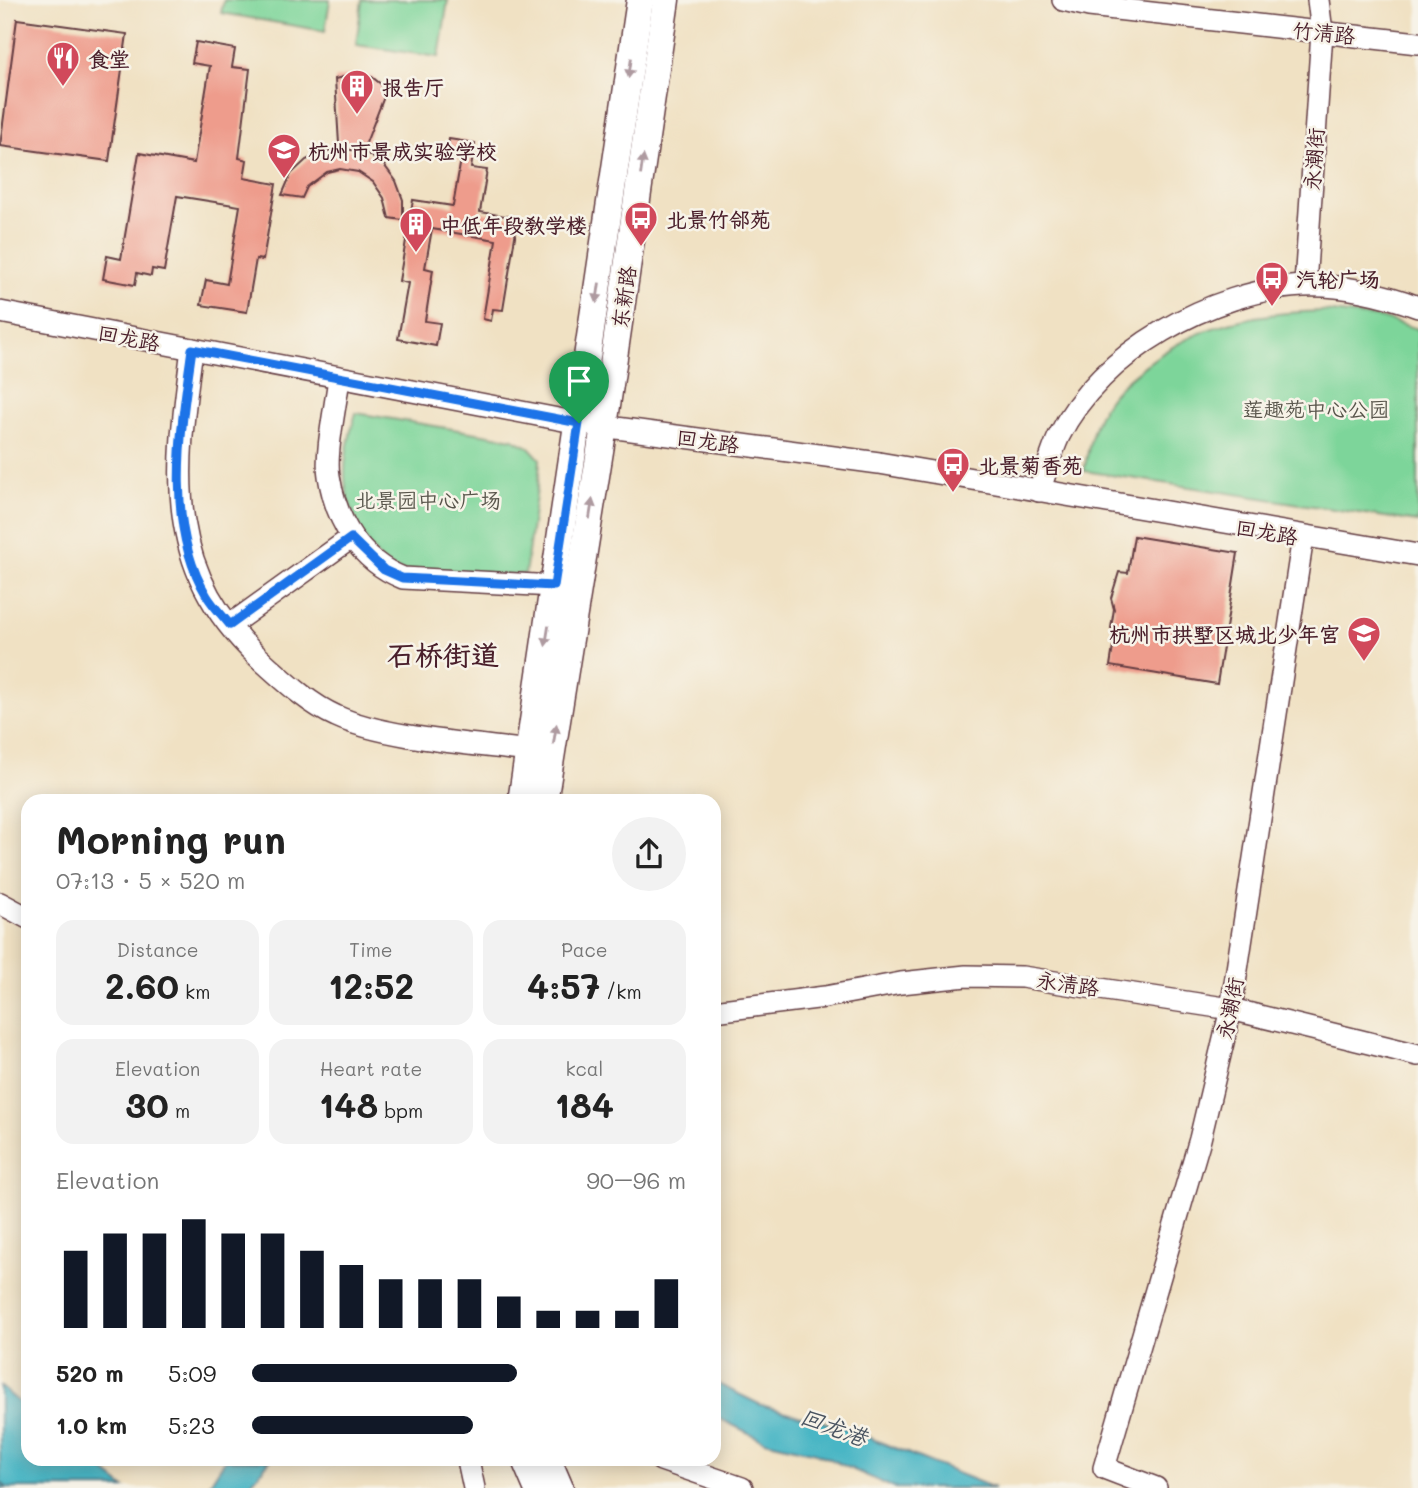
<!DOCTYPE html>
<html lang="en">
<head>
<meta charset="utf-8">
<style>
  body { margin:0; font-family:Mali,"LXGW WenKai TC",sans-serif; background:#f2f2f2; color:#222; height:100vh; display:flex; flex-direction:column; font-size:26px; white-space:nowrap }
  * { box-sizing:border-box; margin:0 }
  p { font-size:23px; color:#767676 }
  .icon { flex:none; width:38px; height:38px; fill:none; stroke:currentColor; stroke-width:2; stroke-linecap:round; stroke-linejoin:round }
  .map { position:relative; flex:1; overflow:hidden }
  .details { position:absolute; left:21px; top:794px; width:700px; height:672px; display:flex; flex-direction:column; background:#fff; border-radius:21px; box-shadow:0 4px 18px #0003 }
  .details>* { flex:none }
  .pin { position:absolute; display:grid; place-items:center; width:60px; height:60px; color:#fff; margin:-72px -30px; border-radius:50% 50% 50% 0; rotate:-45deg; box-shadow:0 0 7px #0007 }
  .pin .icon { rotate:45deg }
  .round { display:grid; place-items:center; flex:none; width:74px; height:74px; border-radius:37px; background:#f2f2f2 }
  .headline { display:flex; align-items:center; justify-content:space-between; height:119px; padding:0 35px }
  h1 { font-size:38px; font-weight:800; line-height:52px }
  .metrics { display:grid; grid-template-columns:repeat(3,1fr); gap:10px; height:119px; padding:7px 35px }
  .metrics div { display:grid; align-content:center; border-radius:18px; background:#f2f2f2; text-align:center }
  .metrics b { font-size:35px; font-weight:800 }
  .metrics small { font-size:19px; font-weight:400 }
  .metrics p { font-size:19px }
  .chart { height:196px; padding:14px 35px }
  .chart p { display:flex; justify-content:space-between }
  .chart svg { width:100%; height:126px; margin-top:7px; stroke:#111827; stroke-width:6 }
  ul { padding:0 35px; list-style:none; font-size:23px }
  li { display:grid; grid-template-columns:112px 84px 1fr; align-items:center; height:52px }
  li i { height:18px; border-radius:9px; background:#111827 }
  .map>svg:first-child { display:block }
  .green { fill:#7dd59a; stroke:#647a62; stroke-width:2 }
  .water { fill:#49b6c5; stroke:#4a6a78; stroke-width:2 }
  .lines { fill:none; stroke-linecap:round; stroke-linejoin:round }
  .ferry { stroke:#4a5461; stroke-width:2; stroke-dasharray:9 7; stroke-linecap:butt }
  .building { fill:#ee9c8c }
  .minor-casing { stroke:#633c42; stroke-width:24 }
  .major-casing { stroke:#633c42; stroke-width:29 }
  .minor { stroke:#fff; stroke-width:21 }
  .major { stroke:#fff; stroke-width:26 }
  .oneway { fill:#ae9aa0 }
  .route-casing { stroke:#fff; stroke-width:14 }
  .route { stroke:#1a73e8; stroke-width:9 }
  .labels { text-anchor:middle; dominant-baseline:central; stroke-width:5; stroke-linejoin:round; paint-order:stroke }
  .street-label { font-size:21px; fill:#4a1f2b; stroke:#f7f3e8 }
  .poi-label { font-size:21px; font-weight:bold; fill:#4a1f2b; stroke:#f7f3e8; text-anchor:start }
  .park-label { font-size:21px; fill:#59564c; stroke:#f7f3e8 }
  .water-label { font-size:23px; font-style:italic; fill:#4a5461; stroke:#f7f3e8 }
  .district-label { font-size:28px; font-weight:bold; fill:#4a1f2b; stroke:#f7f3e8 }
</style>
</head>
<body>
<div class="map">
<svg width="1418" height="1488" viewBox="0 0 1418 1488">
  <rect width="100%" height="100%" fill="#f7f3e8"/>
  <filter id="ink" filterUnits="userSpaceOnUse"><feTurbulence type="fractalNoise" baseFrequency=".0143" numOctaves="2"/><feDisplacementMap in="SourceGraphic" scale="14" xChannelSelector="R" yChannelSelector="G"/><feConvolveMatrix kernelMatrix="1 2 1 2 8 2 1 2 1" color-interpolation-filters="sRGB"/></filter>
  <filter id="wash" filterUnits="userSpaceOnUse"><feTurbulence type="fractalNoise" baseFrequency=".00686" numOctaves="4" result="noise"/><feDisplacementMap in="SourceGraphic" scale="28" xChannelSelector="R" yChannelSelector="G"/><feGaussianBlur stdDeviation="1.57" result="paint"/><feColorMatrix in="noise" values="0 0 0 0 0 0 0 0 0 0 0 0 0 0 0 0 0 1.4 0 .05"/><feComposite in="paint" operator="in"/></filter>
  <g filter="url(#wash)">
    <rect width="100%" height="100%" fill="#f0e1c3"/>
    <g class="green">
      <polygon points="224,0 330,0 325,31 221,13"/>
      <polygon points="362,0 448,0 439,57 356,45"/>
      <path d="M 1323,311 L 1382,318 L 1418,329 L 1418,522 L 1084,471 C 1089,446 1093,421 1108,400 C 1118,386 1134,374 1147,364 C 1203,322 1255,313 1323,311 Z"/>
      <path d="M 356,413 L 513,439 L 529,447 L 540,459 L 539,474 L 525,574 C 493,573 423,579 395,569 C 369,558 350,514 346,488 C 342,466 349,434 356,413 Z"/>
    </g>
    <g class="water">
      <polygon points="714,1382 761,1405 845,1428 994,1488 894,1488 816,1453 765,1441 714,1416"/>
      <polygon points="0,1386 28,1410 28,1460 90,1460 125,1488 0,1488"/>
      <polygon points="225,1460 270,1460 247,1488 207,1488"/>
    </g>
    <g class="lines">
      <polyline class="ferry" points="0,1482 7,1488"/>
    </g>
    <g id="blocks">
      <g class="building">
        <polygon points="17,19 127,34 109,161 0,146"/>
        <polygon points="196,42 235,49 232,67 250,69 239,158 247,160 244,178 276,184 263,260 256,259 247,312 201,305 206,280 227,284 240,206 177,196 164,271 152,269 151,276 137,273 135,285 103,279 107,256 121,259 139,153 194,163 210,66 192,63"/>
        <polygon points="351,75 372,77 387,89 364,148 339,144 335,79"/>
        <polygon points="449,139 475,143 471,168 487,170 480,212 518,218 503,310 493,309 491,321 483,319 496,240 432,229 425,268 433,270 425,321 440,323 436,346 398,339 408,283 399,281 413,200 453,206 461,159 446,157"/>
        <polygon points="346,149 366,153 384,165 396,181 403,200 403,220 389,218 384,198 373,182 358,172 340,169 327,172 307,187 302,198 282,195 291,174 306,160 325,151"/>
        <polygon points="1134,536 1238,553 1217,684 1110,666 1116,628 1111,628 1114,609 1111,598 1119,572 1128,573"/>
      </g>
    </g>
  </g>
  <g filter="url(#ink)">
    <use href="#blocks" fill-opacity="0" stroke="#633c42" stroke-width="2"/>
    <g class="lines">
      <defs>
        <g id="minor">
          <polyline points="1063,0 1089,6 1418,43"/>
          <polyline points="1305,285 1322,32 1318,0"/>
          <polyline points="0,312 579,423 879,463 1418,555"/>
          <path d="M 192,349 C 175,476 162,574 268,666 C 288,684 311,705 336,716 C 383,738 475,744 529,751"/>
          <path d="M 339,378 C 336,404 325,453 329,476 C 336,521 360,561 403,578 L 554,586"/>
          <path d="M 1039,491 C 1046,473 1051,453 1059,436 C 1100,352 1213,290 1303,286 C 1340,284 1384,294 1418,307"/>
          <polyline points="230,625 351,538"/>
          <polyline points="0,903 28,918"/>
          <polyline points="714,1011 825,997 901,983 966,976 1022,977 1231,1009 1418,1055"/>
          <polyline points="468,1460 474,1488"/>
          <polyline points="661,1460 742,1488"/>
          <polyline points="1156,1488 1104,1468 1200,1139 1231,1009 1303,537"/>
        </g>
        <g id="major">
          <polyline points="521,802 640,0"/>
          <polyline points="544,802 604,426 666,0"/>
          <polyline points="525,1460 537,1488"/>
          <polyline points="548,1460 560,1488"/>
        </g>
      </defs>
      <use href="#minor" class="minor-casing"/>
      <use href="#major" class="major-casing"/>
      <use href="#minor" class="minor"/>
      <use href="#major" class="major"/>
    </g>
    <defs><path id="oneway-solid" d="M-6-.8H1V-3.2L6.5 0L1 3.2V.8H-6Z" transform="scale(1.75)"/></defs>
    <g class="oneway">
      <use href="#oneway-solid" transform="translate(630 68) rotate(98)"/>
      <use href="#oneway-solid" transform="translate(642 165) rotate(-82)"/>
      <use href="#oneway-solid" transform="translate(598 293) rotate(98)"/>
      <use href="#oneway-solid" transform="translate(591 509) rotate(-81)"/>
      <use href="#oneway-solid" transform="translate(547 636) rotate(99)"/>
      <use href="#oneway-solid" transform="translate(555 734) rotate(-81)"/>
    </g>
  </g>
  <g class="lines" filter="url(#ink)">
    <defs>
      <path id="route" d="M 192,349 L 579,423 L 554,586 L 402,578 L 384,570 L 351,538 L 230,625 C 223,616 213,606 207,596 C 164,525 181,427 192,349 Z"/>
    </defs>
    <use href="#route" class="route-casing"/>
    <use href="#route" class="route"/>
  </g>
  <defs>
    <symbol id="restaurant-pin" viewBox="-11 -11 22 30"><path d="M0 17L-7.5 6A9.5 9.5 0 1 1 7.5 6Z" fill="#d1495b" stroke="#f7f3e8"/><path d="M-5-6h1v4h1v-4h1v4h1v-4h1v5L-1.5 .5V6h-2V.5L-5-1ZM5-6V6H3V1.5H1.5Q1.5-4 5-6Z" fill="#fff"/></symbol>
    <symbol id="building-pin" viewBox="-11 -11 22 30"><path d="M0 17L-7.5 6A9.5 9.5 0 1 1 7.5 6Z" fill="#d1495b" stroke="#f7f3e8"/><path d="M-4-6H4V6H1V3H-1V6H-4ZM-2.5-4.3h1.7v1.8h-1.7ZM.8-4.3h1.7v1.8H.8ZM-2.5-1h1.7V.8h-1.7ZM.8-1h1.7V.8H.8Z" fill="#fff"/></symbol>
    <symbol id="school-pin" viewBox="-11 -11 22 30"><path d="M0 17L-7.5 6A9.5 9.5 0 1 1 7.5 6Z" fill="#d1495b" stroke="#f7f3e8"/><path d="M0-5L7-2L0 1L-7-2ZM-4 1L0 2.5L4 1V4Q0 6-4 4Z" fill="#fff"/></symbol>
    <symbol id="bus-pin" viewBox="-11 -11 22 30"><path d="M0 17L-7.5 6A9.5 9.5 0 1 1 7.5 6Z" fill="#d1495b" stroke="#f7f3e8"/><path d="M-5-6H5V4H4V6H2V4H-2V6H-4V4H-5ZM-3.5-4V0h7V-4ZM-3.5 1.2v1.5H-2V1.2ZM2 1.2v1.5H3.5V1.2Z" fill="#fff"/></symbol>
  </defs>
  <g fill-rule="evenodd">
    <use href="#restaurant-pin" x="44" y="39" width="38" height="52"/>
    <use href="#building-pin" x="338" y="67" width="38" height="52"/>
    <use href="#school-pin" x="265" y="131" width="38" height="52"/>
    <use href="#bus-pin" x="622" y="199" width="38" height="52"/>
    <use href="#building-pin" x="397" y="205" width="38" height="52"/>
    <use href="#bus-pin" x="1253" y="259" width="38" height="52"/>
    <use href="#bus-pin" x="934" y="445" width="38" height="52"/>
    <use href="#school-pin" x="1345" y="614" width="38" height="52"/>
  </g>
  <g class="labels">
    <g class="street-label">
      <text transform="translate(1324 32) rotate(6)">竹清路</text>
      <text transform="translate(1313 159) rotate(-86)">永潮街</text>
      <text transform="translate(623 297) rotate(-82)">东新路</text>
      <text transform="translate(129 337) rotate(11)">回龙路</text>
      <text transform="translate(708 440) rotate(8)">回龙路</text>
      <text transform="translate(1267 531) rotate(10)">回龙路</text>
      <text transform="translate(1068 983) rotate(8)">永清路</text>
      <text transform="translate(1229 1008) rotate(-79)">永潮街</text>
    </g>
    <g class="poi-label">
      <text x="88" y="58">食堂</text>
      <text x="382" y="86">报告厅</text>
      <text x="308" y="150">杭州市景成实验学校</text>
      <text x="666" y="218">北景竹邻苑</text>
      <text x="440" y="224">中低年段教学楼</text>
      <text x="1296" y="278">汽轮广场</text>
      <text x="978" y="464">北景菊香苑</text>
      <text x="1340" y="633" text-anchor="end">杭州市拱墅区城北少年宫</text>
    </g>
    <g class="park-label">
      <text x="1316" y="408">莲趣苑中心公园</text>
      <text x="428" y="499">北景园中心广场</text>
    </g>
    <g class="water-label">
      <text transform="translate(834 1426) rotate(20)">回龙港</text>
    </g>
    <g class="district-label">
      <text x="443" y="654">石桥街道</text>
    </g>
  </g>
</svg>
<div class="pin" style="left:579px;top:423px;background:#1e9e55"><svg class="icon" aria-label="arrive" viewBox="0 0 24 24"><path d="M6 21V4h12l-3 4 3 4H6"/></svg></div>
<section class="details">
<div class="headline"><div><h1>Morning run</h1><p>07:13 · 5 × 520 m</p></div><a class="round"><svg class="icon" aria-label="share" viewBox="0 0 24 24"><path d="M12 15V3M7 8l5-5 5 5M5 13v7h14v-7"/></svg></a></div>
<div class="metrics">
<div><p>Distance</p><b>2.60<small> km</small></b></div>
<div><p>Time</p><b>12:52</b></div>
<div><p>Pace</p><b>4:57<small> /km</small></b></div>
</div>
<div class="metrics">
<div><p>Elevation</p><b>30<small> m</small></b></div>
<div><p>Heart rate</p><b>148<small> bpm</small></b></div>
<div><p>kcal</p><b>184</b></div>
</div>
<div class="chart"><p><span>Elevation</span>90–96 m</p>
<svg viewBox="0 0 160 44" preserveAspectRatio="none"><path d="M5 44V17M15 44V11M25 44V11M35 44V6M45 44V11M55 44V11M65 44V17M75 44V22M85 44V27M95 44V27M105 44V27M115 44V33M125 44V38M135 44V38M145 44V38M155 44V27"/></svg>
</div>
<ul>
<li><b>520 m</b>5:09<i style="width:61%"></i></li>
<li><b>1.0 km</b>5:23<i style="width:51%"></i></li>
</ul>
</section>
</div>
</body>
</html>
